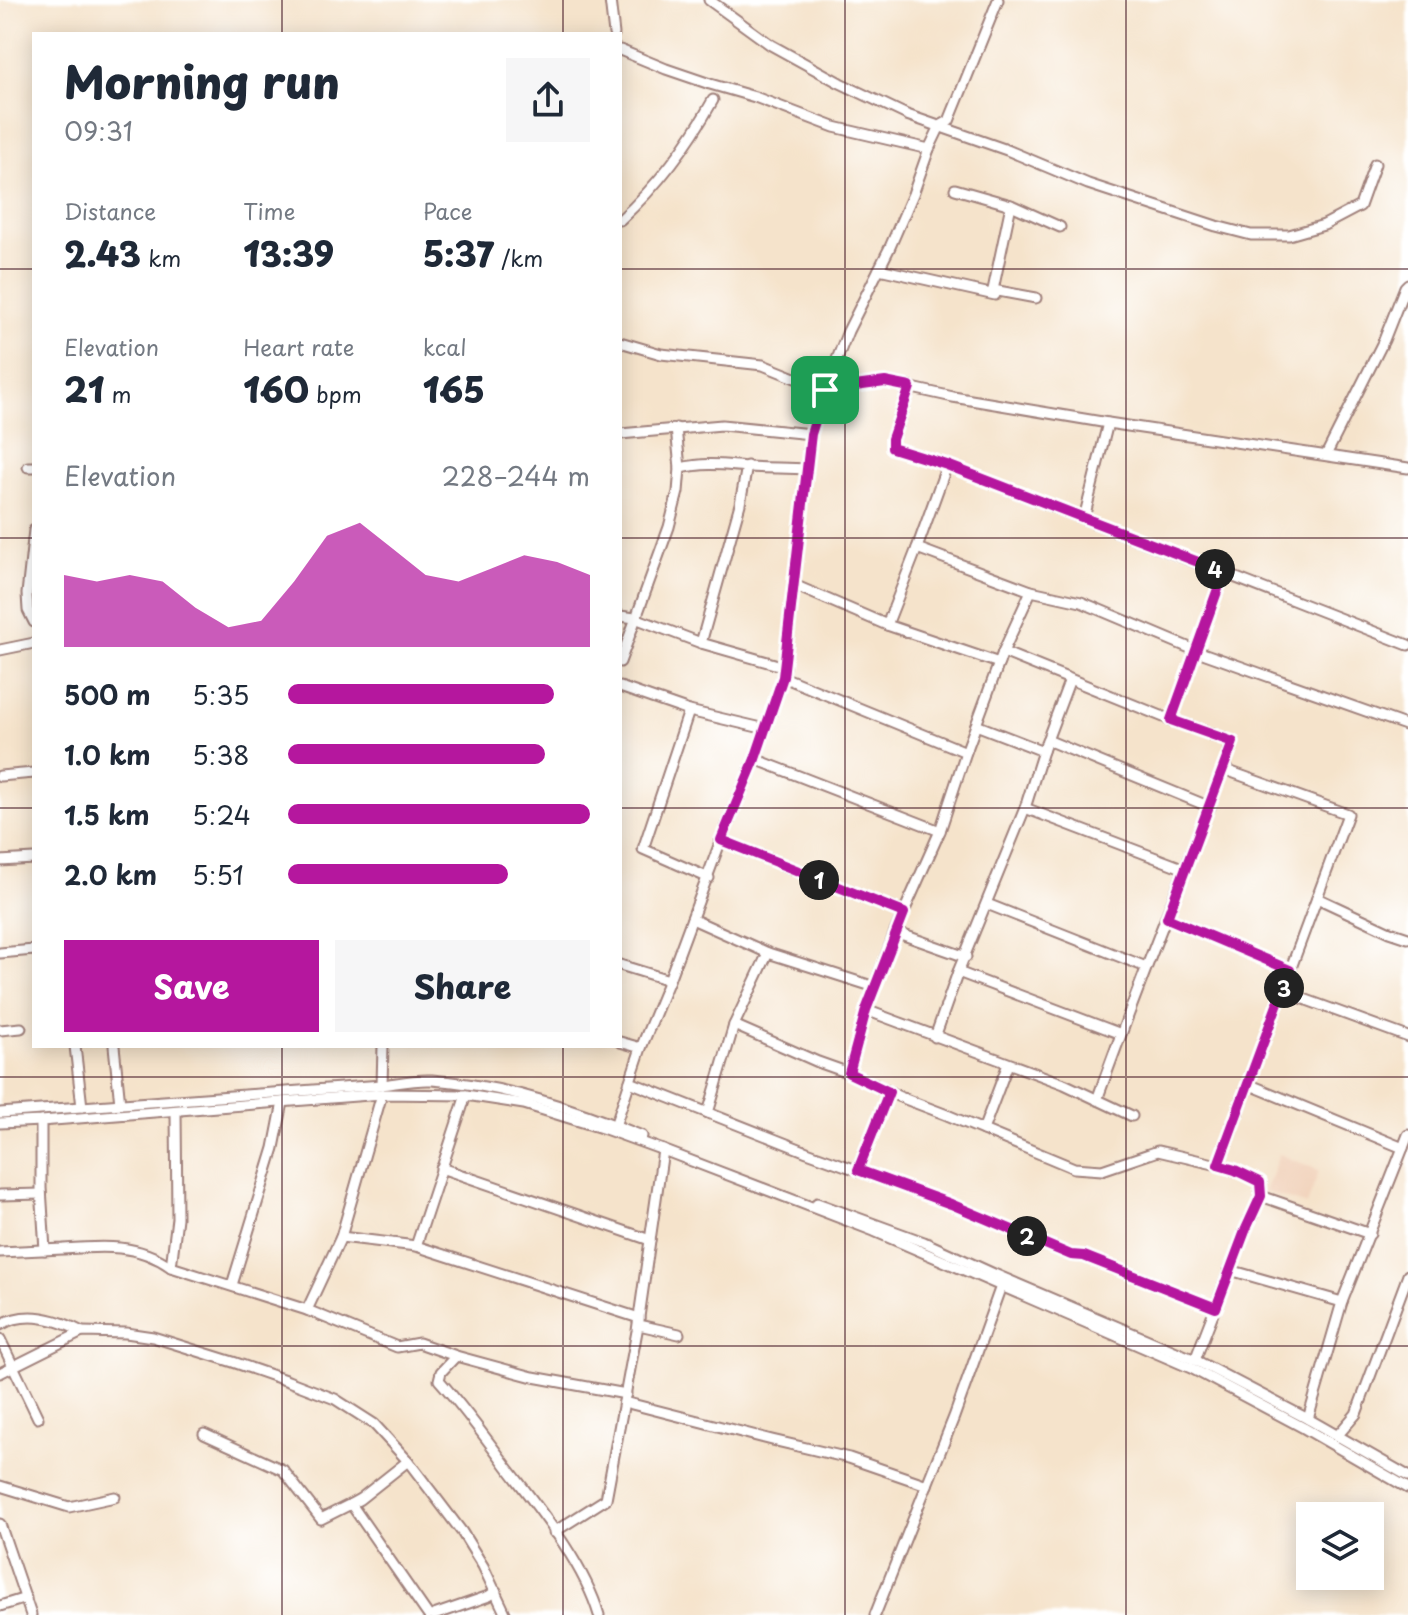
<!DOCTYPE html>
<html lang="en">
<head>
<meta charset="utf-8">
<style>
  body { margin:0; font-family:"Playpen Sans",sans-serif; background:#f6f6f7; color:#1f2937; height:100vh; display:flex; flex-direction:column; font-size:30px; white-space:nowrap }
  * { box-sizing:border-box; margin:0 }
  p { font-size:26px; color:#747a83 }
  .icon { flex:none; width:44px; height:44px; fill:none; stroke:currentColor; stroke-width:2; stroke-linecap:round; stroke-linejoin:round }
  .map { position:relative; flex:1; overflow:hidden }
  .details { position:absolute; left:32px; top:32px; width:590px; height:1016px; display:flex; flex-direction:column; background:#fff; border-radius:0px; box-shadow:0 4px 20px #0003 }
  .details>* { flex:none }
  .buttons { position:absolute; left:1296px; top:1502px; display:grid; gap:16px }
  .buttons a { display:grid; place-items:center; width:88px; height:88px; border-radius:0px; background:#fff; box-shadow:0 4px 20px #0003; font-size:40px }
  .pin { position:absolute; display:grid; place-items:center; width:68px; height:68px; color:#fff; margin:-34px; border-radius:16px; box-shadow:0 4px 12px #0006 }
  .km { position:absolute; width:40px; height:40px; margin:-20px; border-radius:50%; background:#222; color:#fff; font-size:22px; line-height:40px; text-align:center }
  .round { display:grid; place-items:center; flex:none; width:84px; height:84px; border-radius:0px; background:#f6f6f7 }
  .headline { display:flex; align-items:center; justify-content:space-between; height:136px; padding:0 32px }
  h1 { font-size:44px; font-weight:800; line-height:60px }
  .metrics { display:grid; grid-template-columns:repeat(3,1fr); gap:12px; height:136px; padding:8px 32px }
  .metrics div { display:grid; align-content:center }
  .metrics b { font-size:34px; font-weight:800 }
  .metrics small { font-size:22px; font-weight:400 }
  .metrics p { font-size:22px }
  .chart { height:224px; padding:16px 32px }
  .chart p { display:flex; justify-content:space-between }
  .chart svg { width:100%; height:144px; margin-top:8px; fill:#b5179e; opacity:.7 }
  .primary-button { display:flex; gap:16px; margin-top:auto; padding:16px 32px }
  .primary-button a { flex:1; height:92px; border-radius:0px; background:#b5179e; color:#fff; font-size:32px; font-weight:800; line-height:92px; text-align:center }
  .primary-button a+a { background:#f6f6f7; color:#1f2937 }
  ul { padding:0 32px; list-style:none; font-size:26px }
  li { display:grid; grid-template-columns:128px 96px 1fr; align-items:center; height:60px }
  li i { height:20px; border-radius:10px; background:#b5179e }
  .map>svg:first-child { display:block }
  .built { fill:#f2d4be }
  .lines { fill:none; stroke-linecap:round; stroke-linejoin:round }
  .minor-casing { stroke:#a0817b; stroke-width:13 }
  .minor { stroke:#fff; stroke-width:9 }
  .route-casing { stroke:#fff; stroke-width:16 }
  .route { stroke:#b5179e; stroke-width:10 }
  .grid { fill:none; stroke:#4a1f2b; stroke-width:2; stroke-opacity:0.55 }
</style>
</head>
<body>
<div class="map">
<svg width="1408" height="1615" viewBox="0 0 1408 1615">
  <rect width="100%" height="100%" fill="#fff"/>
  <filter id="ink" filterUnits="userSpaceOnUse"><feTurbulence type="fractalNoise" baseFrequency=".0125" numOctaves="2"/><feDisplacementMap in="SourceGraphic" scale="16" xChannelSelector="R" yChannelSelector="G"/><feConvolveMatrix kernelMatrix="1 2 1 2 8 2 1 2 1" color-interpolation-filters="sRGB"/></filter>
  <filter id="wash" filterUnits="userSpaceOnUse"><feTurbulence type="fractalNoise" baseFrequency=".006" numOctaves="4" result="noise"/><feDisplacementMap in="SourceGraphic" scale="32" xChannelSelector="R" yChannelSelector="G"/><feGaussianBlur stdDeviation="1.8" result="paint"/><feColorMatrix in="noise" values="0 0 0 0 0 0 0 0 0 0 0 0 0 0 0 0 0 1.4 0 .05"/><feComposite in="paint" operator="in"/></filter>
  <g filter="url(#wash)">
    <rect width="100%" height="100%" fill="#f5e3cb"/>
    <polygon class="built" points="1279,1154 1319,1170 1307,1205 1265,1192"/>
  </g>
  <g filter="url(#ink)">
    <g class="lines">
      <defs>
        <g id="minor">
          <polyline points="610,0 614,34"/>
          <polyline points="709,0 771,45 840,83 907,115 1007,150 1088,184 1216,226 1251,235 1289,235 1324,225 1360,206 1375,164"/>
          <polyline points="620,50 666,69 710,84 755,97 834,127 929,149"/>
          <polyline points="955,189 1011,205 1060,227"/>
          <path d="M 620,220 C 657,186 689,144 713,100"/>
          <polyline points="879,269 995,295 993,290 1036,298"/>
          <polyline points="993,290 1011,205"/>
          <polyline points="620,342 661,354 763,365 825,390 885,382 953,397 1108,423 1408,468"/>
          <polyline points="910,387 892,439 892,448 947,465 1408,645"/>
          <polyline points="620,434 722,425 811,434"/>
          <polyline points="1326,455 1384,340 1405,287 1408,284"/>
          <polyline points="28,467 34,467"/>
          <path d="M 680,468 C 708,462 722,465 749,467 C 769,468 788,468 807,469"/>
          <polyline points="1084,518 1108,423"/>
          <polyline points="34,530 27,594 28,610 34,622"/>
          <polyline points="917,548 1031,591 1081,602 1197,651 1408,726"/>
          <polyline points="794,585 887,625 999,663"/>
          <polyline points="620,616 635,618 701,643 785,667"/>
          <polyline points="887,625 917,548 947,465"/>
          <polyline points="701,643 740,504 747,466"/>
          <polyline points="0,650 34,643"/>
          <path d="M 1003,652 L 1171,720 L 1233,742 C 1189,862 1140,979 1097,1100"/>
          <polyline points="620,662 669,527 678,492 680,468 676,428"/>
          <polyline points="783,677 966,752"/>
          <polyline points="620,687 689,711 766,729"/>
          <polyline points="689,711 643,849 709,878"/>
          <polyline points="1171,720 1224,572"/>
          <polyline points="976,725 1043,751"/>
          <polyline points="1047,740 1210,807"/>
          <polyline points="755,759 940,831"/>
          <polyline points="0,776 34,773"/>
          <polyline points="1025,808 1185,869"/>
          <polyline points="721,840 904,913"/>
          <polyline points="0,861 34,859"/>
          <polyline points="1317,898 1390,932 1408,938"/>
          <polyline points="987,904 1146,967"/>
          <polyline points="1167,918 1290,970"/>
          <polyline points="692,919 768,953 875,987"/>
          <polyline points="895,932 966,957"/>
          <polyline points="0,953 34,950"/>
          <polyline points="620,965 669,980"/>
          <polyline points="958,972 1121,1034"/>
          <polyline points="1282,991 1408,1037"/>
          <polyline points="866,1010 1064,1084 1132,1116"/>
          <polyline points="734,1025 818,1062 849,1073 900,1097 947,1115 1074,1168 1102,1170 1158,1151 1218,1165 1235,1170 1260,1182 1261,1196 1245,1231 1195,1360"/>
          <polyline points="0,1030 21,1028"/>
          <polyline points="935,1037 958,972 1025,808 1043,751 1070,679"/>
          <polyline points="620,1042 641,1048"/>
          <polyline points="75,1046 82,1107"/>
          <polyline points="114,1046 120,1104"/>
          <polyline points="849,1073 866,1010 895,932 940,831 966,752 1003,652 1031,591"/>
          <polyline points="630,1082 807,1152 951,1204 1071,1255 1084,1256 1216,1308"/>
          <polyline points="1248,1084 1403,1148"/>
          <polyline points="382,1085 383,1046"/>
          <path d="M 0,1113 L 382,1085 C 398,1083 416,1079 432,1080 C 504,1085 576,1109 642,1136"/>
          <polyline points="708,1113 734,1025 768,953"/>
          <polyline points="41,1121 41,1188 45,1250"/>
          <polyline points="0,1123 41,1121 382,1094 466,1095 524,1104 605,1129 663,1150 874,1231 1191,1368 1304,1428 1408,1488"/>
          <polyline points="614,1129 641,1048 669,980 721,840 755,759 783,677 811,434 825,390 848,331 890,247 913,194 929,149 940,126 949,121 998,0"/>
          <polyline points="983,1130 1008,1064"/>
          <polyline points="1218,1165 1348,814 1223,769"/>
          <polyline points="441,1168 650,1240"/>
          <polyline points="858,1170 889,1092"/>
          <polyline points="0,1195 41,1194"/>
          <polyline points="1261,1196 1370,1234"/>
          <polyline points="817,1203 924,1242 994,1274 1195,1360 1308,1419 1408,1476"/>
          <polyline points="341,1237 416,1246 639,1318 639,1325 679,1334"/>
          <polyline points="416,1246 466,1095"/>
          <path d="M 0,1252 C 21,1251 42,1250 63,1249 C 102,1246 138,1243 171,1267 L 307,1310 L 397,1347 L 419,1343 L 456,1356 L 533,1377 L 626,1394"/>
          <polyline points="171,1267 177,1218 176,1111"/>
          <polyline points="1230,1270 1342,1302"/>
          <polyline points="232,1285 274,1148 283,1102"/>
          <polyline points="307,1310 341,1237 382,1094"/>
          <path d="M 0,1325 C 26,1310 57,1319 82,1332"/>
          <polyline points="0,1339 38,1418"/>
          <path d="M 456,1356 L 441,1372 L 439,1380 C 464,1408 486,1438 508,1468 C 540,1510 584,1564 599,1615"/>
          <polyline points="0,1373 82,1332 126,1333 153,1337 233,1362 288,1381 335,1399 374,1424 408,1461 462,1532 483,1566 506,1615"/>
          <polyline points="624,1402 772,1440 849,1458 927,1485"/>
          <polyline points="1308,1419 1342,1302 1408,1135"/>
          <polyline points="204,1434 283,1470 321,1519 351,1504"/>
          <polyline points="1337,1436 1356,1414 1408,1275"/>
          <polyline points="408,1461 360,1499 351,1504 428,1615"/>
          <polyline points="0,1486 69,1507 115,1497"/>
          <polyline points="0,1524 31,1615"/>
          <polyline points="554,1532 606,1499 637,1331 663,1150"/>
          <polyline points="0,1606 26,1598"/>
          <polyline points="434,1615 489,1596 496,1591"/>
          <polyline points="875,1615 954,1417 1001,1286"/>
        </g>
      </defs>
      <use href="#minor" class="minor-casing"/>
      <use href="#minor" class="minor"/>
    </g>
  </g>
  <g class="lines" filter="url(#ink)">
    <defs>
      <polygon id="route" points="885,382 910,387 892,439 892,448 947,465 1224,572 1171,720 1233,742 1167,918 1290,970 1218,1165 1235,1170 1260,1182 1261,1196 1245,1231 1216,1308 1084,1256 1071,1255 951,1204 858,1170 889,1092 849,1073 866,1010 904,913 721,840 755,759 783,677 811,434 825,390"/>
    </defs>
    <use href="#route" class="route-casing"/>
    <use href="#route" class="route"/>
  </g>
  <path class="grid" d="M 282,0 L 282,34M 563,0 L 563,34M 845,0 L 845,1615M 1126,0 L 1126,1615M 0,269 L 34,269M 620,269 L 1408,269M 0,538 L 34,538M 620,538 L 1408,538M 0,808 L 34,808M 620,808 L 1408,808M 282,1046 L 282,1615M 563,1046 L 563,1615M 0,1077 L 1408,1077M 0,1346 L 1408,1346"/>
</svg>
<div class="buttons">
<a><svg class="icon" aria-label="layers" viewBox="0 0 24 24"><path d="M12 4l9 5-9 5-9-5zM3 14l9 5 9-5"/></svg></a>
</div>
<div class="pin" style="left:825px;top:390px;background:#1e9e55"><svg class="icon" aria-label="arrive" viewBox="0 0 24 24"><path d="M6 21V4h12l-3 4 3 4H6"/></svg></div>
<b class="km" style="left:819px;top:880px">1</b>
<b class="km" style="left:1027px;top:1236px">2</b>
<b class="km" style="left:1284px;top:988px">3</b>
<b class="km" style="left:1215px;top:569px">4</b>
<section class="details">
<div class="headline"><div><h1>Morning run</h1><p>09:31</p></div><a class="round"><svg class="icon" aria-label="share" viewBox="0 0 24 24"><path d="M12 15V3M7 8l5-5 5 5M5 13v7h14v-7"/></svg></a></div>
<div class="metrics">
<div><p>Distance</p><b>2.43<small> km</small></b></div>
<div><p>Time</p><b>13:39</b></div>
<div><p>Pace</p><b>5:37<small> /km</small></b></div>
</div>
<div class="metrics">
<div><p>Elevation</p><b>21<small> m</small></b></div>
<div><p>Heart rate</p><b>160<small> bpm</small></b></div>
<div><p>kcal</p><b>165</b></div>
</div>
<div class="chart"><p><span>Elevation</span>228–244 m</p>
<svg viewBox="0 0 160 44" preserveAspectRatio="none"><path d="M0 44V22L10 24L20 22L30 24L40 32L50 38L60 36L70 24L80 10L90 6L100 14L110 22L120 24L130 20L140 16L150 18L160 22V44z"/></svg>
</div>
<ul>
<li><b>500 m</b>5:35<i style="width:88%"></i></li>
<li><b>1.0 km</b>5:38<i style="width:85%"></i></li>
<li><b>1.5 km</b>5:24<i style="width:100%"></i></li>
<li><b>2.0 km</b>5:51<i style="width:73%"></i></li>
</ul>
<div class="primary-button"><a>Save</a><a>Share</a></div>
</section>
</div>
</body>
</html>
